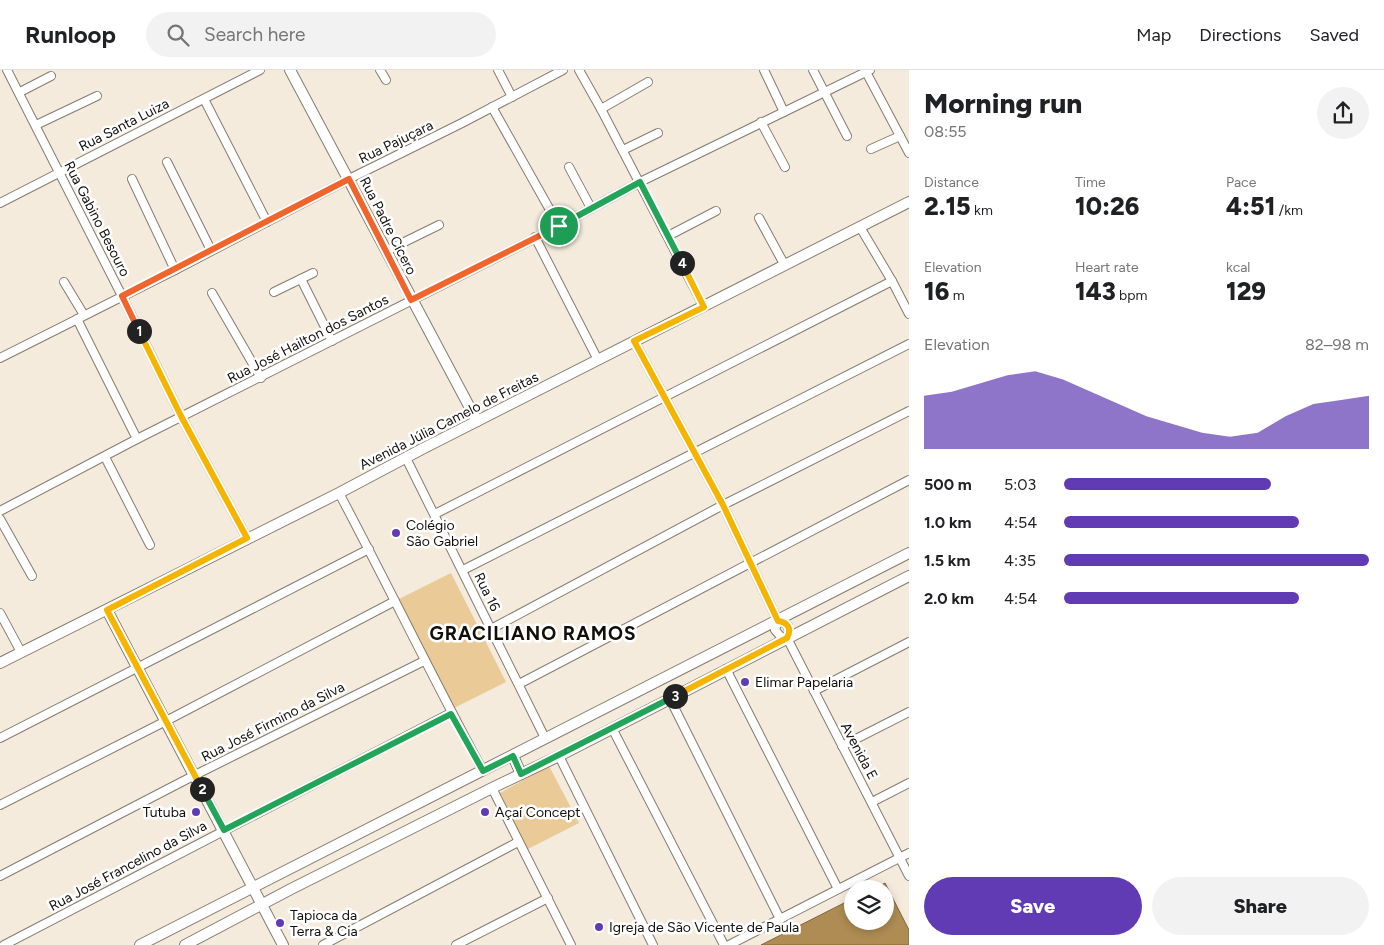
<!DOCTYPE html>
<html lang="en">
<head>
<meta charset="utf-8">
<style>
  body { margin:0; font-family:Figtree,sans-serif; background:#f2f2f2; color:#202124; height:100vh; display:flex; flex-direction:column; font-size:19px; white-space:nowrap }
  * { box-sizing:border-box; margin:0 }
  p { font-size:16px; color:#757577 }
  .icon { flex:none; width:28px; height:28px; fill:none; stroke:currentColor; stroke-width:2; stroke-linecap:round; stroke-linejoin:round }
  .map { position:relative; flex:1; overflow:hidden }
  .sheet { display:flex; flex-direction:column; background:#fff; width:475px }
  .sheet>* { flex:none }
  .buttons { position:absolute; left:844px; top:810px; display:grid; gap:10px }
  .buttons a { display:grid; place-items:center; width:50px; height:50px; border-radius:50%; background:#fff; box-shadow:0 2px 8px #0003; font-size:25px }
  .pin { position:absolute; display:grid; place-items:center; width:42px; height:42px; color:#fff; margin:-21px; border:2px solid #fff; border-radius:50%; box-shadow:0 1px 5px #0007 }
  .km { position:absolute; width:25px; height:25px; margin:-12px; border-radius:50%; background:#222; color:#fff; font-size:14px; line-height:25px; text-align:center }
  .round { display:grid; place-items:center; flex:none; width:52px; height:52px; border-radius:26px; background:#f2f2f2 }
  .headline { display:flex; align-items:center; justify-content:space-between; height:85px; padding:0 15px }
  h1 { font-size:28px; font-weight:800; line-height:38px }
  .metrics { display:grid; grid-template-columns:repeat(3,1fr); gap:8px; height:85px; padding:5px 15px }
  .metrics div { display:grid; align-content:center }
  .metrics b { font-size:25px; font-weight:800 }
  .metrics small { font-size:14px; font-weight:400 }
  .metrics p { font-size:14px }
  .chart { height:140px; padding:10px 15px }
  .chart p { display:flex; justify-content:space-between }
  .chart svg { width:100%; height:90px; margin-top:5px; fill:#613bb3; opacity:.7 }
  .cta { display:flex; gap:10px; margin-top:auto; padding:10px 15px }
  .cta a { flex:1; height:58px; border-radius:30px; background:#613bb3; color:#fff; font-size:20px; font-weight:800; line-height:58px; text-align:center }
  .cta a+a { background:#f2f2f2; color:#202124 }
  ul { padding:0 15px; list-style:none; font-size:16px }
  li { display:grid; grid-template-columns:80px 60px 1fr; align-items:center; height:38px }
  li i { height:12px; border-radius:6px; background:#613bb3 }
  header { display:flex; align-items:center; gap:30px; box-sizing:border-box; height:70px; padding:0 25px; background:#fff; border-bottom:1px solid #e0e0e0 }
  header strong { font-size:24px }
  nav { display:flex; gap:28px; margin-inline-start:auto; font-size:18px }
  .search { width:350px; height:45px; background:#f2f2f2; display:flex; align-items:center; gap:12px; box-sizing:border-box; padding:0 18px; border-radius:28px; color:#757577; font-size:19px }
  main { display:flex; flex:1; min-height:0 }
  .map>svg:first-child { display:block }
  .green { fill:#eaca97 }
  .water { fill:#ae8c53; stroke:#7f663d }
  .lines { fill:none; stroke-linecap:round; stroke-linejoin:round }
  .minor-casing { stroke:#847c6f; stroke-width:10 }
  .tertiary-casing { stroke:#847c6f; stroke-width:12 }
  .minor { stroke:#fff; stroke-width:8 }
  .tertiary { stroke:#fff; stroke-width:10 }
  .split-1-casing { stroke:#fff; stroke-width:10 }
  .split-2-casing { stroke:#fff; stroke-width:10 }
  .split-3-casing { stroke:#fff; stroke-width:10 }
  .split-4-casing { stroke:#fff; stroke-width:10 }
  .split-5-casing { stroke:#fff; stroke-width:10 }
  .split-1 { stroke:#f0652b; stroke-width:6 }
  .split-2 { stroke:#f5b400; stroke-width:6 }
  .split-3 { stroke:#22a559; stroke-width:6 }
  .split-4 { stroke:#f5b400; stroke-width:6 }
  .split-5 { stroke:#22a559; stroke-width:6 }
  .poi-dot { fill:#613bb3; stroke:#fff; stroke-width:2 }
  .labels { text-anchor:middle; dominant-baseline:central; stroke-width:5; stroke-linejoin:round; paint-order:stroke }
  .street-label { font-size:14px; fill:#120f0a; stroke:#fff }
  .poi-label { font-size:14px; fill:#120f0a; stroke:#fff; text-anchor:start }
  .district-label { font-size:19px; font-weight:bold; letter-spacing:1px; fill:#120f0a; stroke:#fff }
</style>
</head>
<body>
<header>
<strong>Runloop</strong>
<div class="search"><svg class="icon" aria-label="search" viewBox="0 0 24 24"><circle cx="10" cy="10" r="6"/><path d="M15 15l6 6"/></svg>Search here</div>
<nav><a>Map</a><a>Directions</a><a>Saved</a></nav>
</header>
<main>
<div class="map">
<svg width="909" height="875" viewBox="0 0 909 875">
  <rect width="100%" height="100%" fill="#f4ebdc"/>
  <g class="green">
    <polygon points="451,503 506,612 450,640 395,531"/>
    <polygon points="549,696 579,753 526,780 500,723"/>
  </g>
  <polygon class="water" points="885,813 909,860 909,875 761,875 852,829 852,851 885,851 885,819 874,819"/>
  <g class="lines">
    <defs>
      <g id="minor">
        <polyline points="7,0 122,226 182,348 247,468"/>
        <polyline points="380,0 386,10"/>
        <polyline points="498,0 512,27"/>
        <polyline points="579,0 601,39 704,237"/>
        <polyline points="764,0 784,42"/>
        <polyline points="813,0 847,66"/>
        <polyline points="865,0 909,83"/>
        <polyline points="20,22 51,6"/>
        <polyline points="204,29 267,152"/>
        <polyline points="492,37 559,156"/>
        <polyline points="601,39 648,12"/>
        <polyline points="761,52 785,97"/>
        <polyline points="36,55 97,26"/>
        <polyline points="871,79 900,66"/>
        <polyline points="623,80 658,63"/>
        <polyline points="167,92 211,180"/>
        <polyline points="569,97 591,138"/>
        <polyline points="132,109 175,200"/>
        <polyline points="0,133 260,0"/>
        <polyline points="759,148 784,194"/>
        <polyline points="860,157 892,211 909,244"/>
        <polyline points="668,166 716,141"/>
        <polyline points="535,167 598,290"/>
        <polyline points="386,181 439,155"/>
        <polyline points="301,209 332,271"/>
        <polyline points="64,212 84,245"/>
        <polyline points="274,222 313,203"/>
        <polyline points="212,223 261,308"/>
        <polyline points="77,249 137,369"/>
        <polyline points="634,271 723,435 778,551 775,560 781,567 787,568"/>
        <polyline points="0,288 175,200 349,109 462,53 563,0"/>
        <polyline points="105,387 150,475"/>
        <polyline points="406,388 545,668"/>
        <path d="M 339,423 C 388,515 433,609 483,701"/>
        <polyline points="0,441 137,369 559,156 640,112 870,0"/>
        <polyline points="435,444 892,211"/>
        <polyline points="0,449 32,506"/>
        <polyline points="463,500 909,274"/>
        <polyline points="0,543 21,582"/>
        <polyline points="778,551 783,552 788,556 789,562 787,568 909,806"/>
        <polyline points="491,559 723,435 909,341"/>
        <polyline points="726,599 838,819"/>
        <polyline points="519,614 909,410"/>
        <polyline points="814,621 909,572"/>
        <polyline points="670,629 780,849"/>
        <polyline points="612,658 724,875"/>
        <polyline points="0,668 369,479"/>
        <polyline points="842,676 909,642"/>
        <polyline points="559,686 653,875"/>
        <polyline points="492,718 571,875"/>
        <polyline points="872,732 909,713"/>
        <polyline points="0,735 166,651 395,531"/>
        <polyline points="0,806 195,705 424,591"/>
        <polyline points="4,875 451,643"/>
        <polyline points="323,875 518,772"/>
        <polyline points="456,875 548,828"/>
        <polyline points="729,875 909,783"/>
      </g>
      <g id="tertiary">
        <polyline points="290,0 477,351"/>
        <polyline points="107,540 283,875"/>
        <polyline points="0,593 339,423 422,379 909,132"/>
        <polyline points="513,686 521,704"/>
        <polyline points="140,875 909,483"/>
        <polyline points="185,875 291,819 492,718 559,686 909,506"/>
      </g>
    </defs>
    <use href="#minor" class="minor-casing"/>
    <use href="#tertiary" class="tertiary-casing"/>
    <use href="#minor" class="minor"/>
    <use href="#tertiary" class="tertiary"/>
  </g>
  <g class="lines">
    <defs>
      <polyline id="split-1" points="139,261 122,226 349,109 411,230 559,156"/>
      <polyline id="split-2" points="139,261 182,348 247,468 107,540 202,719"/>
      <polyline id="split-3" points="202,719 224,760 451,644 483,701 513,686 521,704 675,626"/>
      <path id="split-4" d="M 675,626 L 787,568 C 792,559 788,552 778,551 L 723,435 L 634,271 L 704,237 L 682,193"/>
      <polyline id="split-5" points="559,156 640,112 682,193"/>
    </defs>
    <use href="#split-1" class="split-1-casing"/>
    <use href="#split-2" class="split-2-casing"/>
    <use href="#split-3" class="split-3-casing"/>
    <use href="#split-4" class="split-4-casing"/>
    <use href="#split-5" class="split-5-casing"/>
    <use href="#split-1" class="split-1"/>
    <use href="#split-2" class="split-2"/>
    <use href="#split-3" class="split-3"/>
    <use href="#split-4" class="split-4"/>
    <use href="#split-5" class="split-5"/>
  </g>
  <g class="poi-dot">
    <circle cx="396" cy="463" r="5"/>
    <circle cx="745" cy="612" r="5"/>
    <circle cx="196" cy="742" r="5"/>
    <circle cx="485" cy="742" r="5"/>
    <circle cx="280" cy="853" r="5"/>
    <circle cx="599" cy="857" r="5"/>
  </g>
  <g class="labels">
    <g class="street-label">
      <text transform="translate(124 55) rotate(-27)">Rua Santa Luiza</text>
      <text transform="translate(396 72) rotate(-26)">Rua Pajuçara</text>
      <text transform="translate(97 149) rotate(63)">Rua Gabino Besouro</text>
      <text transform="translate(388 156) rotate(63)">Rua Padre Cícero</text>
      <text transform="translate(308 269) rotate(-27)">Rua José Hailton dos Santos</text>
      <text transform="translate(449 351) rotate(-27)">Avenida Júlia Camelo de Freitas</text>
      <text transform="translate(487 522) rotate(64)">Rua 16</text>
      <text transform="translate(273 652) rotate(-27)">Rua José Firmino da Silva</text>
      <text transform="translate(859 681) rotate(62)">Avenida E</text>
      <text transform="translate(128 796) rotate(-28)">Rua José Francelino da Silva</text>
    </g>
    <g class="poi-label">
      <text x="406" y="455">Colégio<tspan x="406" dy="16">São Gabriel</tspan></text>
      <text x="755" y="612">Elimar Papelaria</text>
      <text x="186" y="742" text-anchor="end">Tutuba</text>
      <text x="495" y="742">Açaí Concept</text>
      <text x="290" y="845">Tapioca da<tspan x="290" dy="16">Terra &amp; Cia</tspan></text>
      <text x="609" y="857">Igreja de São Vicente de Paula</text>
    </g>
    <g class="district-label">
      <text x="533" y="563">GRACILIANO RAMOS</text>
    </g>
  </g>
</svg>
<div class="buttons">
<a><svg class="icon" aria-label="layers" viewBox="0 0 24 24"><path d="M12 4l9 5-9 5-9-5zM3 14l9 5 9-5"/></svg></a>
</div>
<div class="pin" style="left:559px;top:156px;background:#1e9e55"><svg class="icon" aria-label="arrive" viewBox="0 0 24 24"><path d="M6 21V4h12l-3 4 3 4H6"/></svg></div>
<b class="km" style="left:139px;top:261px">1</b>
<b class="km" style="left:202px;top:719px">2</b>
<b class="km" style="left:675px;top:626px">3</b>
<b class="km" style="left:682px;top:193px">4</b>
</div>
<section class="sheet">
<div class="headline"><div><h1>Morning run</h1><p>08:55</p></div><a class="round"><svg class="icon" aria-label="share" viewBox="0 0 24 24"><path d="M12 15V3M7 8l5-5 5 5M5 13v7h14v-7"/></svg></a></div>
<div class="metrics">
<div><p>Distance</p><b>2.15<small> km</small></b></div>
<div><p>Time</p><b>10:26</b></div>
<div><p>Pace</p><b>4:51<small> /km</small></b></div>
</div>
<div class="metrics">
<div><p>Elevation</p><b>16<small> m</small></b></div>
<div><p>Heart rate</p><b>143<small> bpm</small></b></div>
<div><p>kcal</p><b>129</b></div>
</div>
<div class="chart"><p><span>Elevation</span>82–98 m</p>
<svg viewBox="0 0 160 44" preserveAspectRatio="none"><path d="M0 44V18L10 16L20 12L30 8L40 6L50 10L60 16L70 22L80 28L90 32L100 36L110 38L120 36L130 28L140 22L150 20L160 18V44z"/></svg>
</div>
<ul>
<li><b>500 m</b>5:03<i style="width:68%"></i></li>
<li><b>1.0 km</b>4:54<i style="width:77%"></i></li>
<li><b>1.5 km</b>4:35<i style="width:100%"></i></li>
<li><b>2.0 km</b>4:54<i style="width:77%"></i></li>
</ul>
<div class="cta"><a>Save</a><a>Share</a></div>
</section>
</main>
</body>
</html>
